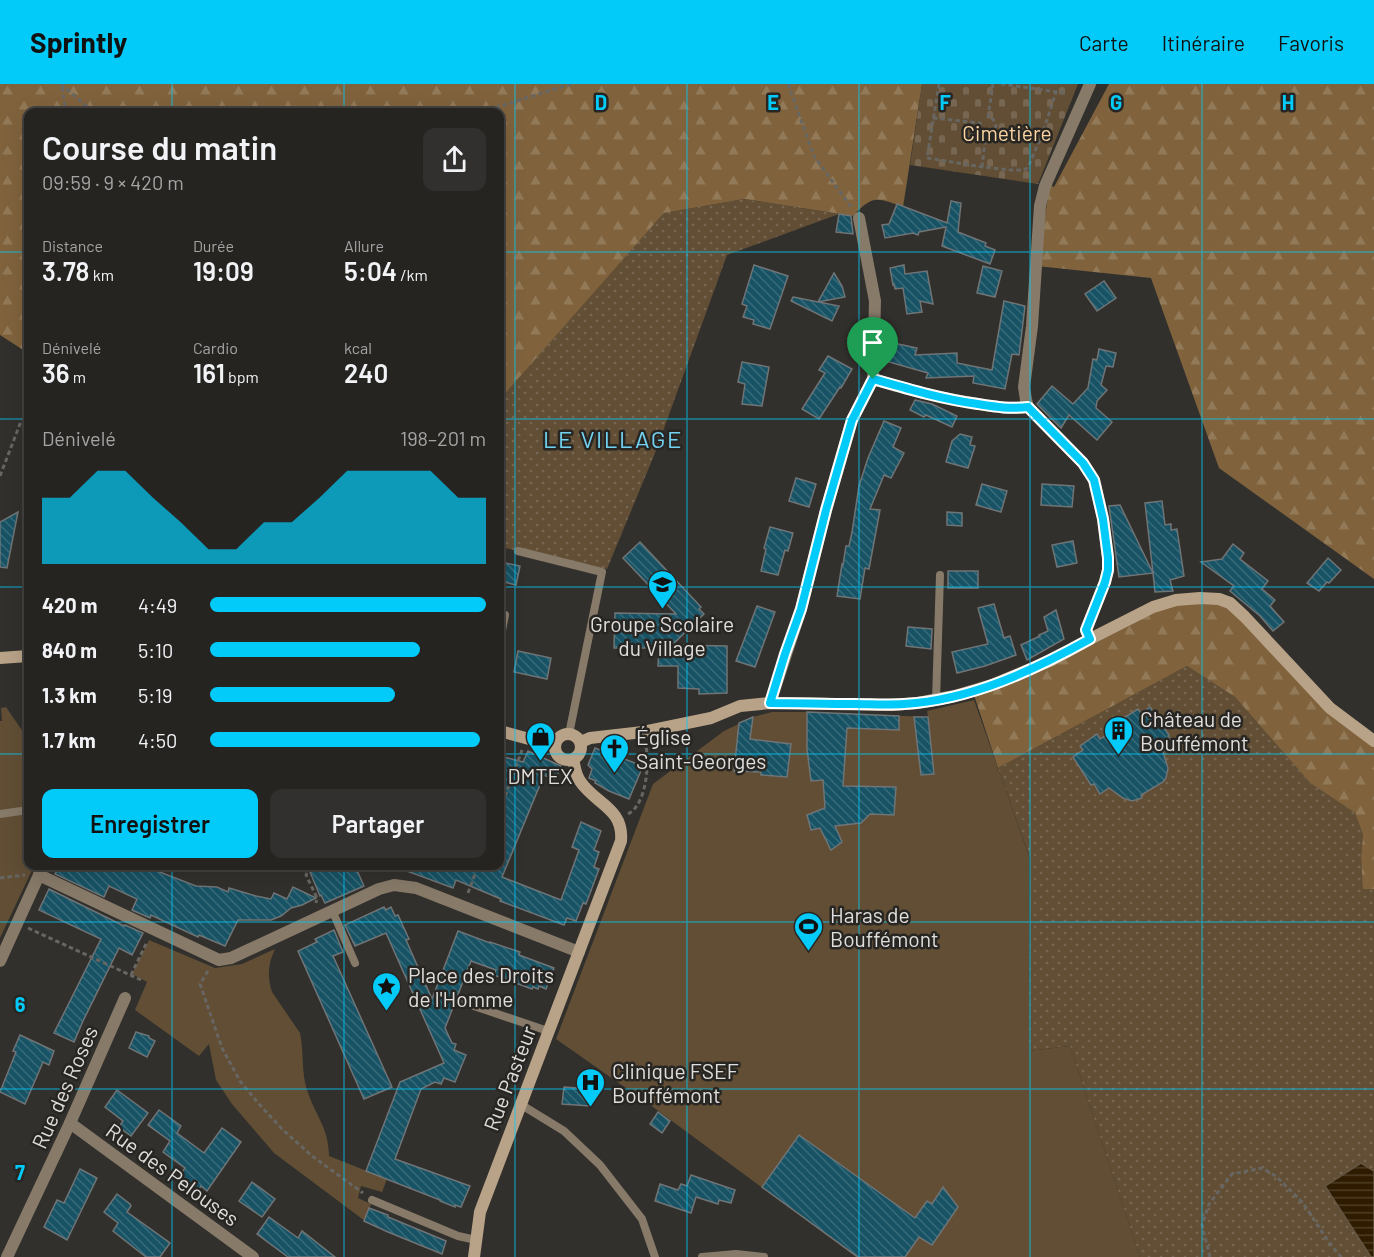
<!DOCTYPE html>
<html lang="fr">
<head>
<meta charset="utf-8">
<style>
  body { margin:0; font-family:Barlow,sans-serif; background:#32302e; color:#f1f3f6; height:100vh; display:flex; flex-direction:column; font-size:22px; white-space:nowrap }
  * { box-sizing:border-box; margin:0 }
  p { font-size:20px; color:#a4a4a5 }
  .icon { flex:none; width:33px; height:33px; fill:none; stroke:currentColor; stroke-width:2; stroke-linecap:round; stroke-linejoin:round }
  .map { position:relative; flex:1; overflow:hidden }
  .panel { position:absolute; left:24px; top:24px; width:480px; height:762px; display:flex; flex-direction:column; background:#262421; border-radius:12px; box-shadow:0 6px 24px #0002,0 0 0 2px #42413f }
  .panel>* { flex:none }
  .pin { position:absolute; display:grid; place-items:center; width:51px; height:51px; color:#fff; margin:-62px -26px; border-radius:50% 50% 50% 0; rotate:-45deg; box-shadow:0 0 6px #0007 }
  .pin .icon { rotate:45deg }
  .round { display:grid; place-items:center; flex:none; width:63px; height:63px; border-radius:12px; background:#32302e }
  .headline { display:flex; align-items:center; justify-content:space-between; height:102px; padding:0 18px }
  h1 { font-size:33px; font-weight:600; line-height:45px }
  .metrics { display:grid; grid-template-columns:repeat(3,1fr); gap:9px; height:102px; padding:6px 18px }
  .metrics div { display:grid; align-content:center }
  .metrics b { font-size:26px; font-weight:600 }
  .metrics small { font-size:16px; font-weight:400 }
  .metrics p { font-size:16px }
  .chart { height:168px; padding:12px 18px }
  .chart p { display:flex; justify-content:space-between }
  .chart svg { width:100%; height:108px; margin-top:6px; fill:#03cbf9; opacity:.7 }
  .primary-button { display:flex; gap:12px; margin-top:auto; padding:12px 18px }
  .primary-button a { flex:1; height:69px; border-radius:12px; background:#03cbf9; color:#111; font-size:24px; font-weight:600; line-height:69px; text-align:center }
  .primary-button a+a { background:#32302e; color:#f1f3f6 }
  ul { padding:0 18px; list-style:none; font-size:20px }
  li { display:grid; grid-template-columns:96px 72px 1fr; align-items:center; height:45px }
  li i { height:15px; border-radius:8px; background:#03cbf9 }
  header { display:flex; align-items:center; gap:36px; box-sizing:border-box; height:84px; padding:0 30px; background:#03cbf9; color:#111 }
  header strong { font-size:28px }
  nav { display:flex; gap:33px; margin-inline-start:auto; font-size:21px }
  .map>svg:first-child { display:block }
  .grass { fill:url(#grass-dots) }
  .forest { fill:url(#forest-firs) }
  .cemetery { fill:url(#cemetery-stones) }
  .park { fill:#614e35 }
  .water { fill:url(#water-rules); stroke:#645642; stroke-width:1.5 }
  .building { fill:url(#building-back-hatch); stroke:#6f7476; stroke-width:1.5 }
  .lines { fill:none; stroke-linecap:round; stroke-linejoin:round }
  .path { stroke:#686662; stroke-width:3; stroke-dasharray:4.5 3; stroke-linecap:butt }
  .lane { stroke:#877a69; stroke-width:8 }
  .street { stroke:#877a69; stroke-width:12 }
  .secondary { stroke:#b9a388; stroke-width:12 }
  .route-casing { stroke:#fff; stroke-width:12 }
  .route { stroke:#03cbf9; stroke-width:8 }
  .grid { fill:none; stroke:#03cbf9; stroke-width:1.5; stroke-opacity:0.55 }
  .labels { text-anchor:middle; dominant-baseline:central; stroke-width:5; stroke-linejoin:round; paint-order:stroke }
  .park-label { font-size:21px; fill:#fad4a2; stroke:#282623 }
  .poi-label { font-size:21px; fill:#e0dedc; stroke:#282623; text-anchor:start }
  .street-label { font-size:21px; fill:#e0dedc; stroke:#282623 }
  .quarter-label { font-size:24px; letter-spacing:1.5px; fill:#73d2f1; stroke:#282623 }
  .grid-label { font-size:20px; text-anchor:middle; font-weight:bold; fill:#03cbf9; stroke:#282623; stroke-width:5; stroke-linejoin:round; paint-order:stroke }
</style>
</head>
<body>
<header>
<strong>Sprintly</strong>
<nav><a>Carte</a><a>Itinéraire</a><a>Favoris</a></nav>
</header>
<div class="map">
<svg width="1374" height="1173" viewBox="0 0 1374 1173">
  <defs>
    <pattern id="grass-dots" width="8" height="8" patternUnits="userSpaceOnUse" patternTransform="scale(1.5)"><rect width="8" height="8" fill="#614e35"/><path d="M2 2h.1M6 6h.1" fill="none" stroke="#776752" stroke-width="1.8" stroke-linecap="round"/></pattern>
    <pattern id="forest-firs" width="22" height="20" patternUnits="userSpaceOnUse" patternTransform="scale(1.5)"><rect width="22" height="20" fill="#80633d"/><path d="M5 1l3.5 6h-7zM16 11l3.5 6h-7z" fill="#927958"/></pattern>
    <pattern id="cemetery-stones" width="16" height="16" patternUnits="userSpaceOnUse" patternTransform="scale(1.5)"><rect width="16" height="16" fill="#614e35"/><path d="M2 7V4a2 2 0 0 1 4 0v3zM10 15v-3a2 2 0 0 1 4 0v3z" fill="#776752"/></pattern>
    <pattern id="water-rules" width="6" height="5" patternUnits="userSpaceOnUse" patternTransform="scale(1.5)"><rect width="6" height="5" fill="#2f1c00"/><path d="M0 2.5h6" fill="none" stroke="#4d3d25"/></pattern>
    <pattern id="building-back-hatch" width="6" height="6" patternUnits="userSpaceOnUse" patternTransform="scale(1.5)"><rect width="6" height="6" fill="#175365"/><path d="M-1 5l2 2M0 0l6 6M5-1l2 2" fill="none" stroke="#386b7a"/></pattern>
  </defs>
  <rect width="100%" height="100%" fill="#32302c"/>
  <g class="grass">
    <polygon points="744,115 839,130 727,171 655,369 607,485 500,463 500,314 664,129"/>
    <polygon points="1187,582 1235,613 1310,699 1355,729 1363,751 1361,773 1364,805 1374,805 1374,1173 1140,1173 1070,962 1029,967 1030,774 998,684"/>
  </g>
  <g class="forest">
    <path d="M 0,0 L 922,0 L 903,123 C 878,114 873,110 853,132 L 744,115 L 664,129 L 500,315 L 500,28 L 28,28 L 28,269 L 0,251 Z"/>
    <polygon points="1109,0 1374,0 1374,495 1219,384 1151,194 1037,182 1050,101 1054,103"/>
    <polygon points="1219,515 1330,624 1374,657 1374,805 1363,805 1361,773 1363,751 1355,729 1310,699 1235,613 1187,582 998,684 973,608 1153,523"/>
  </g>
  <polygon class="cemetery" points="922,0 1078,0 1038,100 910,81"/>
  <g class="park">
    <polygon points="974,616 1029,772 1029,967 1070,962 1140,1173 856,1173 653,1023 556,955 653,700 724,647 753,633 772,628 807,628 928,633 927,627"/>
    <polygon points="6,623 28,655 28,782 34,782 0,854 0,637 2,637 1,624"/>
    <path d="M 149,856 L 215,884 L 242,880 L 275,865 C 268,879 267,893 272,908 L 300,949 C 304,968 301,987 307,1006 C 315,1031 329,1044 329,1072 L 387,1095 L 382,1108 L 361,1102 L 358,1114 L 371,1120 L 365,1137 L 274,1069 L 232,1020 L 216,996 L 209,960 L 199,972 L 135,926 L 147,898 L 132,890 Z"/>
  </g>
  <polygon class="water" points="1361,1079 1374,1087 1374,1173 1371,1173 1325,1102"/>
  <g class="building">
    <polygon points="951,117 961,119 958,148 986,159 985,162 995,166 990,180 942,162 946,143 919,148 918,151 913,149 885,154 882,141 889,140 897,120 947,139"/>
    <polygon points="839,130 851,132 853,150 836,148"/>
    <polygon points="754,181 788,192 770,245 753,240 754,236 743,233 747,222 742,220"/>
    <polygon points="904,181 905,190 927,187 933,220 920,217 922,228 907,230 903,204 895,205 894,200 893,201 890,184"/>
    <polygon points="983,182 1002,187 995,213 977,209"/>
    <polygon points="834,189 842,202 845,213 818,218"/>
    <polygon points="1104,197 1116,214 1097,227 1085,210"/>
    <polygon points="793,213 839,222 832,237 791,217"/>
    <polygon points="1004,217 1025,222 1019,271 1012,270 1005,305 973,299 974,292 926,294 928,289 882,276 882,273 889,273 893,259 917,264 915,271 957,269 957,279 992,286"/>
    <polygon points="1099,265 1116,269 1113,283 1106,282 1101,301 1107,306 1097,317 1096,324 1112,338 1097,356 1069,331 1061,344 1037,320 1052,302 1073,320 1088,304 1093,275 1097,276"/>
    <polygon points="828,272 852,285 841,304 840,303 819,335 802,325 825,289 819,286"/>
    <polygon points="742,278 769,283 762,322 742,320 745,300 738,298"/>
    <polygon points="915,316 932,320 957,332 952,343 926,331 924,333 910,326"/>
    <polygon points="884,337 901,344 893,363 904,369 891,394 884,391 870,425 880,426 869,485 865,484 860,515 837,512 842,480 843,481 846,462 849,462 852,448 859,402 868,374"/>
    <polygon points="960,350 972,353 970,361 975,362 968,384 946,378 952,357"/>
    <polygon points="796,394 816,400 809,423 789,417"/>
    <polygon points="982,400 1007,407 1001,428 976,421"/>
    <polygon points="1042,400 1074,402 1072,423 1041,421"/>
    <polygon points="1162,417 1165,441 1171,440 1171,446 1177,445 1184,492 1170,496 1173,507 1155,508 1153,489 1119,493 1109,422 1120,421 1153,489 1145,419"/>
    <polygon points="18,428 7,484 0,483 0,438"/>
    <polygon points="947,428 962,429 962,442 947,441"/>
    <polygon points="770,443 793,449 788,467 785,466 778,491 761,487 766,465 764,464"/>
    <polygon points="1073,457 1077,479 1057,483 1052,461"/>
    <polygon points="640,458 701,523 699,525 704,530 672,561 727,562 727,609 699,610 699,605 678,604 678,582 658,582 659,564 614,564 615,529 676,530 623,474"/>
    <polygon points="1233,460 1244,469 1240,475 1268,497 1262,505 1275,516 1270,522 1284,538 1273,547 1260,532 1230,507 1234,502 1201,478 1222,475"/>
    <polygon points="1328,474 1341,486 1329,499 1327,498 1319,507 1307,499"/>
    <polygon points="500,478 520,482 516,501 500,497"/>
    <rect x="948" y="487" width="30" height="17"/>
    <polygon points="994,520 1004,554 1010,552 1016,571 985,582 957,589 952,568 988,560 978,524"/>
    <polygon points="757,522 775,528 755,583 736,577"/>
    <polygon points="1056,526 1064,555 1027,576 1021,561 1040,552 1039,551 1048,547 1044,533"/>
    <polygon points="908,543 932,545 931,565 906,562"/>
    <polygon points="518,567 551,574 547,595 514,588"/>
    <polygon points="1150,623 1169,651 1168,652 1174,661 1163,668 1168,684 1166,694 1163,698 1141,711 1142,714 1132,717 1123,714 1109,704 1100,710 1094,700 1091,701 1073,673 1083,666 1080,662 1097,650 1100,655 1124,639 1122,635 1138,625 1141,629"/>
    <polygon points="807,628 899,632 899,646 847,644 843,702 896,703 894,731 870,730 861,739 835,742 842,758 831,766 820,744 811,746 807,731 825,724 823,696 811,697 807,665"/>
    <polygon points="753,633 750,655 791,660 787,693 761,691 761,688 734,687 739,639"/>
    <polygon points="914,633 928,633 934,690 921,691"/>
    <polygon points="595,664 643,682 629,715 609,707 595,699 596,697 589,694 592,685 588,681"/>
    <polygon points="528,667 561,682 555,696 544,691 502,793 561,816 579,766 572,763 581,738 601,747 594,766 599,768 594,783 599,785 586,820 583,819 576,837 567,834 564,841 500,817 501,815 456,796 453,804 396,783 396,782 500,782 500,672 523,678"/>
    <polygon points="60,782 110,782 131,785 152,785 196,802 217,803 228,808 229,804 256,812 271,815 274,809 287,815 293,803 316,814 302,821 291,824 281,832 271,836 238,836 225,862 199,851 198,853 151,831 150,834 132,826 137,815 109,802 104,813 55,790"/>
    <polygon points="327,782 355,782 364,802 325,819 321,811 320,812 310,788"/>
    <polygon points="49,805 124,842 125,841 143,849 132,871 119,864 83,937 74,958 54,949 101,855 39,826"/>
    <polygon points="384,823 386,826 391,823 395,832 398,831 409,855 406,856 432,915 458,847 490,859 490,858 520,868 519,871 554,884 546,905 539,902 538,905 533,903 532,905 494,891 496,886 471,877 445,944 452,959 456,960 454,966 466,971 455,998 444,994 441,1000 435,998 421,1005 395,1075 470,1102 461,1123 455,1121 455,1123 440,1117 440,1116 366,1087 400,998 444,979 386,849 355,862 345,841"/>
    <polygon points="334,846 343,868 333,872 392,1003 364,1015 298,867 317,858 315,855"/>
    <polygon points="136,948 149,952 149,954 155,957 147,973 129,964"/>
    <polygon points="20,951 54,967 49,981 43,978 25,1020 0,1008 16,968 13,967"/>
    <polygon points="564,1003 591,1005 590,1022 562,1020"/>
    <polygon points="117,1006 148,1029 131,1052 119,1043 123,1037 105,1023"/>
    <polygon points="159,1026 181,1042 177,1049 204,1069 222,1044 241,1058 207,1107 201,1102 197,1108 178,1094 185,1084 163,1068 170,1057 148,1041"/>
    <polygon points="658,1028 670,1037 662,1049 650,1040"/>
    <polygon points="799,1051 915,1134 927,1117 932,1120 943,1103 958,1123 932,1161 919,1153 905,1173 858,1173 762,1103"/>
    <polygon points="80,1085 97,1094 67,1156 44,1143 57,1116 64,1119"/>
    <polygon points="691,1091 735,1106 731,1119 719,1116 718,1120 696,1113 691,1129 655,1117 660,1100 678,1106 681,1100 687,1102"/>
    <polygon points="252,1098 275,1115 262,1133 239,1117"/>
    <polygon points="117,1110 130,1120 131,1122 127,1128 170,1159 160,1173 146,1173 113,1147 118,1139 104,1128"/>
    <polygon points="369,1124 388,1131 388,1133 446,1157 442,1170 388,1148 364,1137"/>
    <polygon points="269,1133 298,1154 302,1147 335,1173 288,1173 257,1150"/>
  </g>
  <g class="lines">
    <g class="path">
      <polyline points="61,0 93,28"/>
      <polyline points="788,0 814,72 851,123"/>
      <path d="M 939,0 L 927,74 C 942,76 1015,90 1026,85 C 1027,84 1028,82 1029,81 L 1043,48 L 1056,8"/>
      <polyline points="1001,0 1065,9"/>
      <polyline points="62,3 66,28"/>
      <polyline points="481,28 571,0"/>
      <polyline points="933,34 980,39 981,46 986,49"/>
      <polyline points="982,83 986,49 992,48 996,42 993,35 988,33 993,0"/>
      <polyline points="0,392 20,340 28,326"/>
      <polyline points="500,726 522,666"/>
      <path d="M 628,730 C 647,720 649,680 646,662"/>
      <polyline points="310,782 306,791 317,814 316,819"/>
      <polyline points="0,794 25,791"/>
      <polyline points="468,809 478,782"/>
      <polyline points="28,844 141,896"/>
      <polyline points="208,887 200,900 222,964 240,997 259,1020 282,1045 312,1072 363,1109"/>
      <polyline points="131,891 147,858"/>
      <polyline points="1210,1173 1202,1141 1209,1120 1232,1090 1262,1084 1276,1092 1303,1119 1328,1157 1341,1173"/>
    </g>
    <g class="lane">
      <polyline points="518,467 602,488 569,650"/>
      <polyline points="500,557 505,531"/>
      <polyline points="936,616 940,491"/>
      <polyline points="0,730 28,726"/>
      <polyline points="332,826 355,879"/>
      <polyline points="462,918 548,947"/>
      <polyline points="520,1020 564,1047 600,1081 642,1135 655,1173"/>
      <polyline points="372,1116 458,1152 476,1156"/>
      <polyline points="702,1173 736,1170 764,1173"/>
    </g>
    <g class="street">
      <path d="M 873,295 C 909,306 941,315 978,320 C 997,323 1009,325 1028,323"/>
      <polyline points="1090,555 1086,546 1105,498 1108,486 1108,474 1103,434 1094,396 1083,379 1028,323 1026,316 1024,303 1032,242 1040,122 1045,102 1090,0"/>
      <polyline points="770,619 801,525 826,426 852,336 873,295 875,217 859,134"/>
      <polyline points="39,791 219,876 231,874 379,805 394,801 416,804 579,868"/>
      <polyline points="0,877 39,791 41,782"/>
      <polyline points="70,1039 253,1173"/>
      <polyline points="7,1173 70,1039 125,914"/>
    </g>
    <g class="secondary">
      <polyline points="0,574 28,572"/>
      <polyline points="500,647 555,662"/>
      <circle cx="568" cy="663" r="13"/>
      <polyline points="581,658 590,654 643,648 711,634 740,622 770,619 892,621 918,619 955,612 992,601 1052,576 1090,555 1153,523 1176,516 1200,514 1219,515 1230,519 1245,533 1330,624 1374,657"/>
      <path d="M 474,1173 L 480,1128 L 621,757 C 624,724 595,720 580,697 C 575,690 575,683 573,675"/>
    </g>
  </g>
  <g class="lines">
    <defs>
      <path id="route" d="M 873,295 C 908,305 942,315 978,320 C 997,323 1009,325 1028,323 L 1083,379 L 1094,396 L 1103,435 L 1108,474 L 1108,486 L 1105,498 L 1086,546 L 1090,555 C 1032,587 971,616 904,620 C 887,621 870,620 853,620 C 825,620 798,619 770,619 L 785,570 L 801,525 L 826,426 L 852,336 Z"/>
    </defs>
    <use href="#route" class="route-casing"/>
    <use href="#route" class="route"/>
  </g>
  <path class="grid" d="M 172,0 L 172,28M 344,0 L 344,28M 515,0 L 515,1173M 687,0 L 687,1173M 859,0 L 859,1173M 1030,0 L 1030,1173M 1202,0 L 1202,1173M 0,168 L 28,168M 500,168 L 1374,168M 0,335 L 28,335M 500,335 L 1374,335M 0,503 L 28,503M 500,503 L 1374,503M 0,670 L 28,670M 500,670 L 1374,670M 172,782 L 172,1173M 344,782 L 344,1173M 0,838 L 1374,838M 0,1005 L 1374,1005"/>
  <defs>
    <symbol id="school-pin" viewBox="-11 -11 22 30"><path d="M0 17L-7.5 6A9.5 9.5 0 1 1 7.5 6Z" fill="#03cbf9" stroke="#282623"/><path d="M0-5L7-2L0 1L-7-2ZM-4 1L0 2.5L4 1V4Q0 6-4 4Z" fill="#111"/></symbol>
    <symbol id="building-pin" viewBox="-11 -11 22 30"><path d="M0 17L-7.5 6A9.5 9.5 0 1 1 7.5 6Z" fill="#03cbf9" stroke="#282623"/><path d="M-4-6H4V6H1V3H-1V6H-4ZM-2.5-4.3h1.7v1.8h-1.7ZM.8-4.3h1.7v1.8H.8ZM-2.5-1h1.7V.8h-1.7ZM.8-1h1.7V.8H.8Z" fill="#111"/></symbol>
    <symbol id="shop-pin" viewBox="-11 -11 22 30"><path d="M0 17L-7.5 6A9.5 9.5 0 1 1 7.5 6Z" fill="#03cbf9" stroke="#282623"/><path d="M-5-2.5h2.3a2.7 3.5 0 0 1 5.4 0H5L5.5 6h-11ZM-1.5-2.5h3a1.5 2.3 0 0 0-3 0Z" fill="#111"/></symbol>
    <symbol id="church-pin" viewBox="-11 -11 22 30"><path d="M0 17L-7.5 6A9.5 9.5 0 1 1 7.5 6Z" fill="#03cbf9" stroke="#282623"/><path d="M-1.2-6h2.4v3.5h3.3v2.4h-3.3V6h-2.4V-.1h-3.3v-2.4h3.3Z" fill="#111"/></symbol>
    <symbol id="stadium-pin" viewBox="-11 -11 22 30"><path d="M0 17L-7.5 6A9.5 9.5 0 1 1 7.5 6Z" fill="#03cbf9" stroke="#282623"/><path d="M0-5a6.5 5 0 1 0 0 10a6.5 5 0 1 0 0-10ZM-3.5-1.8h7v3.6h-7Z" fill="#111"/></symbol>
    <symbol id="sight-pin" viewBox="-11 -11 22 30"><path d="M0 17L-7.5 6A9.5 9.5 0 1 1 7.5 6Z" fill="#03cbf9" stroke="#282623"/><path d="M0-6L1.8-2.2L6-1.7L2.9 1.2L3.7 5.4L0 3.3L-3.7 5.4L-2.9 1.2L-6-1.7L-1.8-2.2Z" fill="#111"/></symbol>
    <symbol id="hospital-pin" viewBox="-11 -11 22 30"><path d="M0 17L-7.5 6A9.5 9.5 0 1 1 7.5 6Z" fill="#03cbf9" stroke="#282623"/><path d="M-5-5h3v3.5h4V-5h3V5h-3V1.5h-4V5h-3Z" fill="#111"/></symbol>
  </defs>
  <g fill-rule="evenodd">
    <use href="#school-pin" x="646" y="484" width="33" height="45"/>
    <use href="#building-pin" x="1102" y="630" width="33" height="45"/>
    <use href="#shop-pin" x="524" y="636" width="33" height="45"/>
    <use href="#church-pin" x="598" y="648" width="33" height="45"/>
    <use href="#stadium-pin" x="792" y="826" width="33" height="45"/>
    <use href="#sight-pin" x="370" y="886" width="33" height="45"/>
    <use href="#hospital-pin" x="574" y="982" width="33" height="45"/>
  </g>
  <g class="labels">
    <g class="park-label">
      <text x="1007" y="48">Cimetière</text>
    </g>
    <g class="poi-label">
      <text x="662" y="539" text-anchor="middle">Groupe Scolaire<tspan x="662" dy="24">du Village</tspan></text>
      <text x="1140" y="634">Château de<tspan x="1140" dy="24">Bouffémont</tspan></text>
      <text x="636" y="652">Église<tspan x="636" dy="24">Saint-Georges</tspan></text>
      <text x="540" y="691" text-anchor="middle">DMTEX</text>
      <text x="830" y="830">Haras de<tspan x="830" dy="24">Bouffémont</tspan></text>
      <text x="408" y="890">Place des Droits<tspan x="408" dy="24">de l'Homme</tspan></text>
      <text x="612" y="986">Clinique FSEF<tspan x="612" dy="24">Bouffémont</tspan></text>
    </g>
    <g class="street-label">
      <text transform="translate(509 994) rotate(-69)">Rue Pasteur</text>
      <text transform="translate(64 1003) rotate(-66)">Rue des Roses</text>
      <text transform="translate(173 1090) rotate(36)">Rue des Pelouses</text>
    </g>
    <g class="quarter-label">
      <text x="613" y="354">LE VILLAGE</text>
    </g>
  </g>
  <g class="grid-label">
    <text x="601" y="26">D</text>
    <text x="773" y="26">E</text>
    <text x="945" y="26">F</text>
    <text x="1116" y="26">G</text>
    <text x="1288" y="26">H</text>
    <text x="20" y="928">6</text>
    <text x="20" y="1096">7</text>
  </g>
</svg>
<div class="pin" style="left:873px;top:295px;background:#1e9e55"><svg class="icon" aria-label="arrive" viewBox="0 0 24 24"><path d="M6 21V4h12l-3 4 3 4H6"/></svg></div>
<section class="panel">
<div class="headline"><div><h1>Course du matin</h1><p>09:59 · 9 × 420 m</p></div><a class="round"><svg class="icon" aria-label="share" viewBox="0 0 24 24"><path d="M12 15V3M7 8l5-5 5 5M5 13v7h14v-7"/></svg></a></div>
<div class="metrics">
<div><p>Distance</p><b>3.78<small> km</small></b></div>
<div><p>Durée</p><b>19:09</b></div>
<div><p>Allure</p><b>5:04<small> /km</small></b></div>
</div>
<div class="metrics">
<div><p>Dénivelé</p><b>36<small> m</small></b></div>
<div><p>Cardio</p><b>161<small> bpm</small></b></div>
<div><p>kcal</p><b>240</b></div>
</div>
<div class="chart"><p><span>Dénivelé</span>198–201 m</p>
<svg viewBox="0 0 160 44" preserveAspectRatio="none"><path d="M0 44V17L10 17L20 6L30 6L40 17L50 27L60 38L70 38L80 27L90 27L100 17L110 6L120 6L130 6L140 6L150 17L160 17V44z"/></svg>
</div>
<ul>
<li><b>420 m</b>4:49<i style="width:100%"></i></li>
<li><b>840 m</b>5:10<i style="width:76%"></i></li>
<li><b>1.3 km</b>5:19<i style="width:67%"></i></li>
<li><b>1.7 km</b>4:50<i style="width:98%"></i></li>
</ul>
<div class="primary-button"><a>Enregistrer</a><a>Partager</a></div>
</section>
</div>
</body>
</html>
